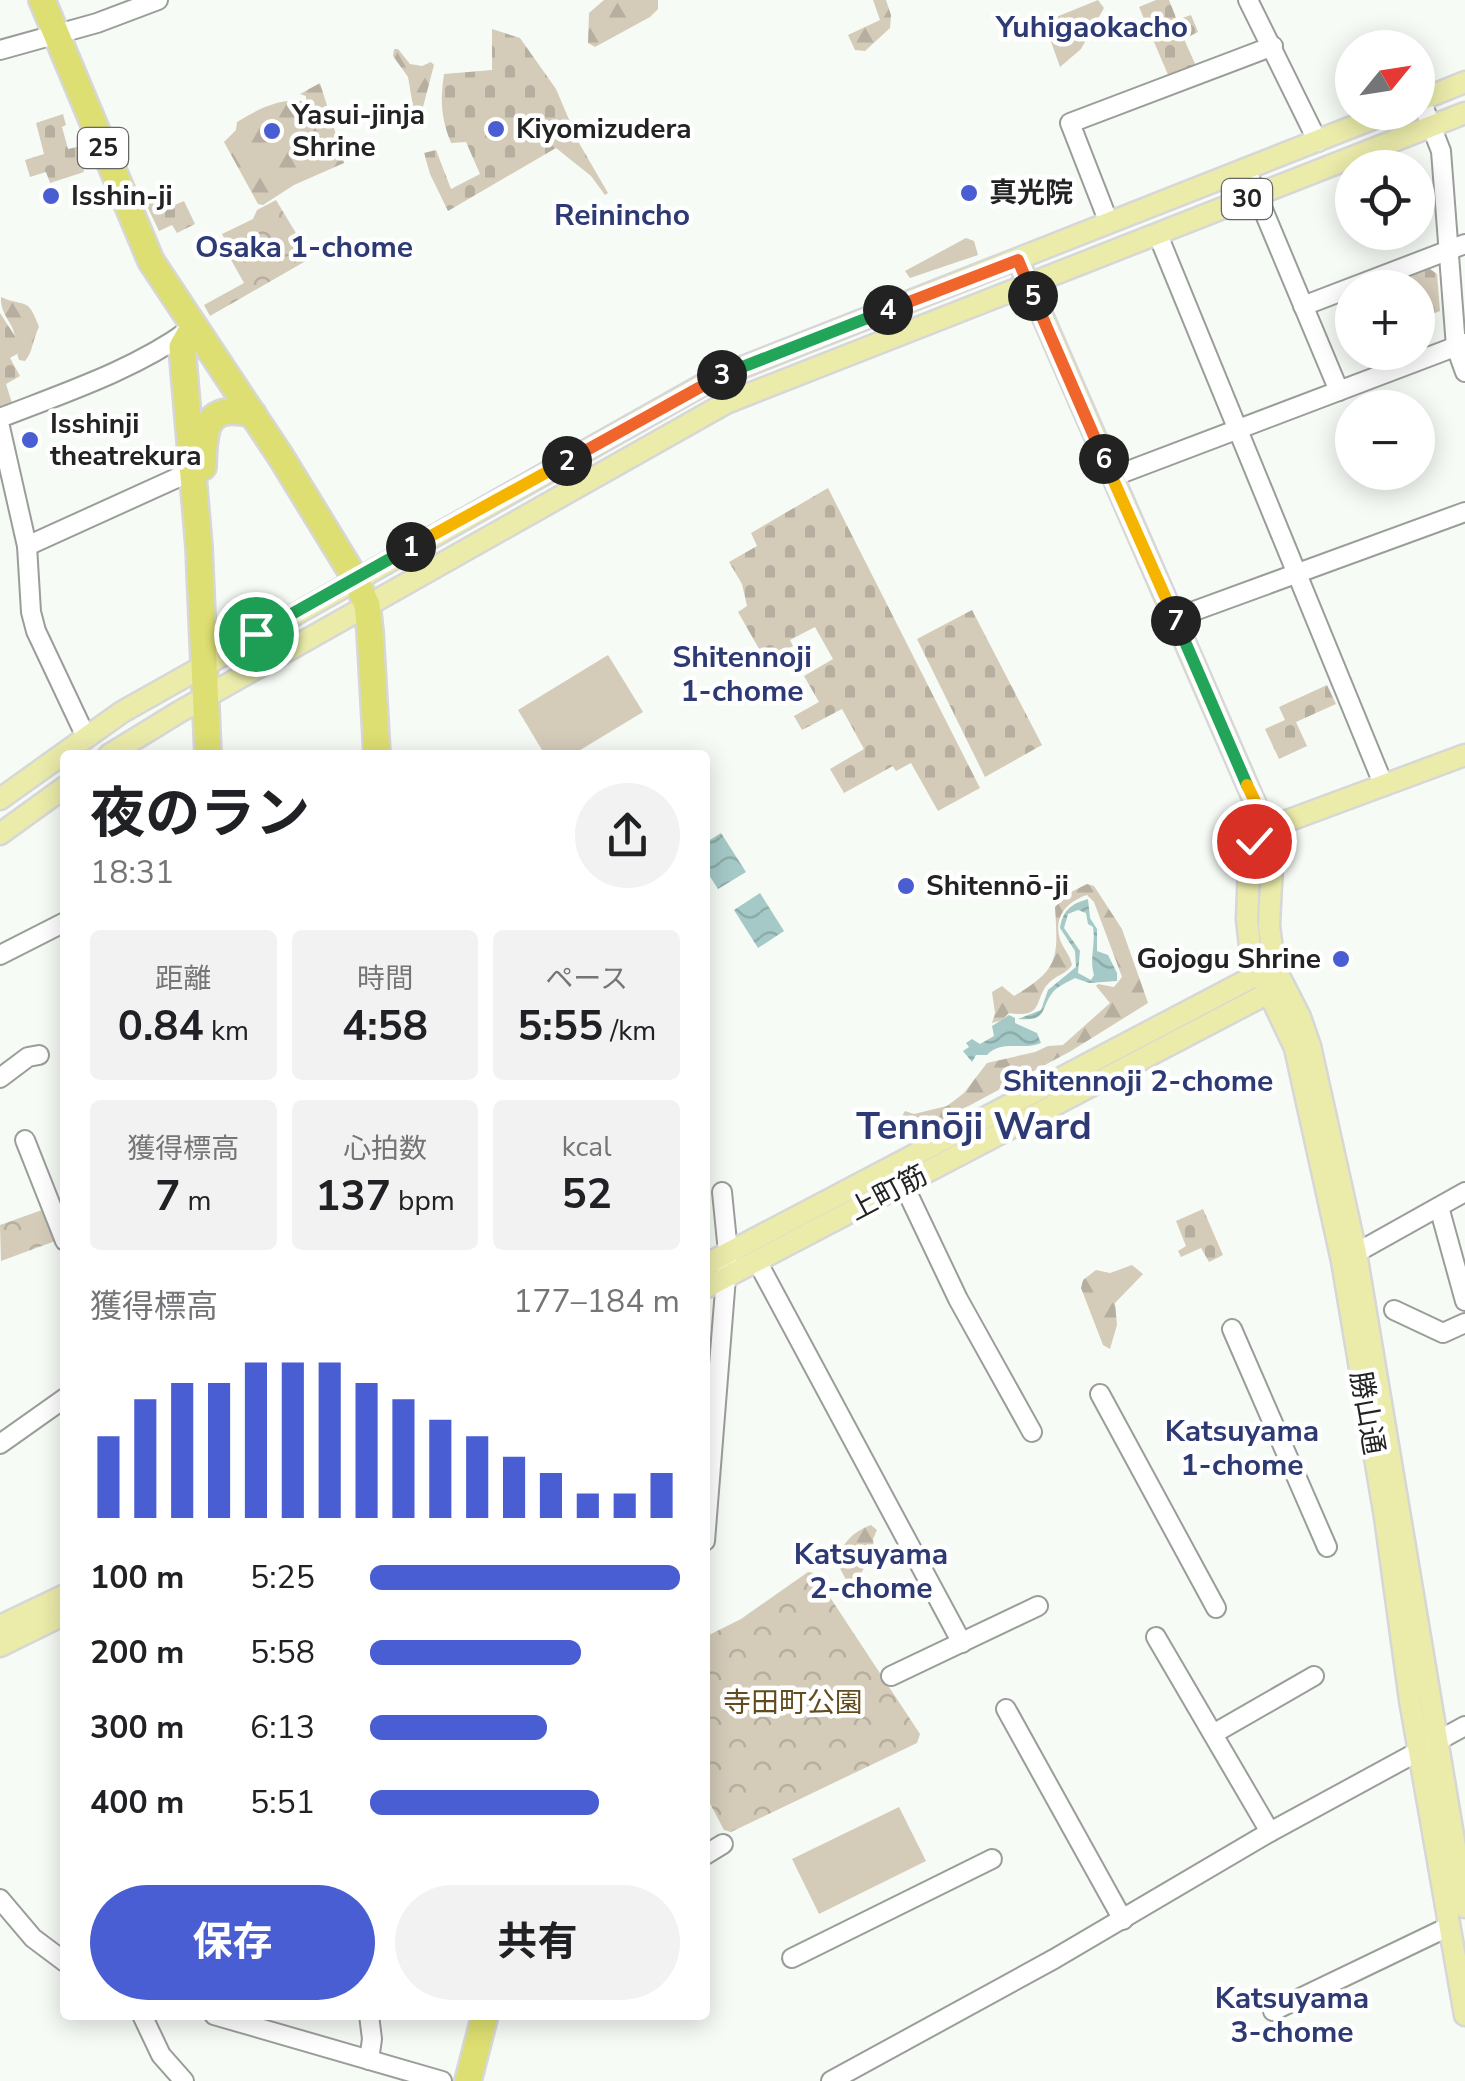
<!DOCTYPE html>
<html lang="ja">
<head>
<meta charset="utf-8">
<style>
  body { margin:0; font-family:"Nunito Sans","Noto Sans JP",sans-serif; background:#f2f2f2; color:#202124; height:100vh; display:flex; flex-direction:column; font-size:38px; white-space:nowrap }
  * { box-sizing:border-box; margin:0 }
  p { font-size:32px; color:#757577 }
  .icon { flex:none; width:55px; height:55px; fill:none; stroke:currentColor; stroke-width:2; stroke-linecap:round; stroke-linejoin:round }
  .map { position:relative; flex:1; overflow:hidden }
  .sheet { position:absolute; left:60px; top:750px; width:650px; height:1270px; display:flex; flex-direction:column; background:#fff; border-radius:10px; box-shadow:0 5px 25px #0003 }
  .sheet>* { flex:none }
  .needle { width:65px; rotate:60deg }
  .buttons { position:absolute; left:1335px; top:30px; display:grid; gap:20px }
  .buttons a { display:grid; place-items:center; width:100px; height:100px; border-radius:50%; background:#fff; box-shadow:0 5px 25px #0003; font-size:50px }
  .pin { position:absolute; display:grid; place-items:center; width:85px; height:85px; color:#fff; margin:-42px; border:5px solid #fff; border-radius:50%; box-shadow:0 2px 10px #0007 }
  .km { position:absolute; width:50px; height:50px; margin:-25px; border-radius:50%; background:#222; color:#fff; font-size:28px; line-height:50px; text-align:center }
  .round { display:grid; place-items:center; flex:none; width:105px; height:105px; border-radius:52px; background:#f2f2f2 }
  .overview { display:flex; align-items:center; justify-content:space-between; height:170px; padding:0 30px }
  h1 { font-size:55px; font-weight:700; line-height:75px }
  .figures { display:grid; grid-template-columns:repeat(3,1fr); gap:15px; height:170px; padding:10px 30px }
  .figures div { display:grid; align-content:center; border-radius:10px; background:#f2f2f2; text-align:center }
  .figures b { font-size:42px; font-weight:700 }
  .figures small { font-size:28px; font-weight:400 }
  .figures p { font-size:28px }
  .chart { height:280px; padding:20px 30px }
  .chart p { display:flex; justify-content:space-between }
  .chart svg { width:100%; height:180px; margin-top:10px; stroke:#485ed2; stroke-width:6 }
  .action { display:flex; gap:20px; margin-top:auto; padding:20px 30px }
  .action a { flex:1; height:115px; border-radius:60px; background:#485ed2; color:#fff; font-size:40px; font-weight:700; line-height:115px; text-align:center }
  .action a+a { background:#f2f2f2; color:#202124 }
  ul { padding:0 30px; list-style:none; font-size:32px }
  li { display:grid; grid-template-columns:160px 120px 1fr; align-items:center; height:75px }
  li i { height:25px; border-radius:12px; background:#485ed2 }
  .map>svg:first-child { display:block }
  .grass { fill:#d4cbb9 }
  .forest { fill:url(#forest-firs) }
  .cemetery { fill:url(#cemetery-stones) }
  .park { fill:url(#park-crowns) }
  .water { fill:url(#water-waves); fill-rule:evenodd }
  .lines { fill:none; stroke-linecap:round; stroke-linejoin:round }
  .minor-casing { stroke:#9a9e99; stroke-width:22 }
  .major-casing { stroke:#d7d7d7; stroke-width:25 }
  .highway-casing { stroke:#d7d7d7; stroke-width:30 }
  .minor { stroke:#fff; stroke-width:18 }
  .major { stroke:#ebecaa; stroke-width:20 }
  .highway { stroke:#dddf72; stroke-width:25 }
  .split-1-casing { stroke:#fff; stroke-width:20 }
  .split-2-casing { stroke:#fff; stroke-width:20 }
  .split-3-casing { stroke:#fff; stroke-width:20 }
  .split-4-casing { stroke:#fff; stroke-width:20 }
  .split-5-casing { stroke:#fff; stroke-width:20 }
  .split-6-casing { stroke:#fff; stroke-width:20 }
  .split-7-casing { stroke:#fff; stroke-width:20 }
  .split-8-casing { stroke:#fff; stroke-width:20 }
  .split-9-casing { stroke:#fff; stroke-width:20 }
  .split-1 { stroke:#22a559; stroke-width:12 }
  .split-2 { stroke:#f5b400; stroke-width:12 }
  .split-3 { stroke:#f0652b; stroke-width:12 }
  .split-4 { stroke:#22a559; stroke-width:12 }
  .split-5 { stroke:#f0652b; stroke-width:12 }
  .split-6 { stroke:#f0652b; stroke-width:12 }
  .split-7 { stroke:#f5b400; stroke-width:12 }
  .split-8 { stroke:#22a559; stroke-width:12 }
  .split-9 { stroke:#f5b400; stroke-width:12 }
  .poi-dot { fill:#485ed2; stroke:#fff; stroke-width:4 }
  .labels { text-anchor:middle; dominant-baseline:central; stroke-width:9; stroke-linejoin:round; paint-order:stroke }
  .shield { fill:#fff; stroke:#646564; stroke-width:2.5 }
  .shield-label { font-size:25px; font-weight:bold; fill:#222322 }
  .poi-label { font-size:28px; font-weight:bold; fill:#222322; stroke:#fff; text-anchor:start }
  .street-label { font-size:28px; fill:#222322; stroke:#fff }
  .park-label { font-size:28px; fill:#624b1d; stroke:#fff }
  .neighbourhood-label { font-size:30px; font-weight:bold; fill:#2d3a74; stroke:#fff }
  .district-label { font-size:38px; font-weight:bold; fill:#2d3a74; stroke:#fff }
</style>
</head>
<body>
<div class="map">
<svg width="1465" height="2081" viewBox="0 0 1465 2081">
  <defs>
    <pattern id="forest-firs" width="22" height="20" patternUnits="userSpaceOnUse" patternTransform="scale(2.5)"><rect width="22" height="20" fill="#d4cbb9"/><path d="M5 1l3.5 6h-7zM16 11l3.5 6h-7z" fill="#b6ae9f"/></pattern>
    <pattern id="cemetery-stones" width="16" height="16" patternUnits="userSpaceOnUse" patternTransform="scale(2.5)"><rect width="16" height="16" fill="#d4cbb9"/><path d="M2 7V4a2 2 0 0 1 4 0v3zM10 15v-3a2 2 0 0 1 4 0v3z" fill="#b6ae9f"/></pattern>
    <pattern id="park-crowns" width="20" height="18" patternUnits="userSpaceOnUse" patternTransform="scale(2.5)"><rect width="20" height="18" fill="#d4cbb9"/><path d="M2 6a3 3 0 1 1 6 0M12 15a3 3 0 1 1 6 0" fill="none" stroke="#b6ae9f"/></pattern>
    <pattern id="water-waves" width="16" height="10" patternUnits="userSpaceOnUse" patternTransform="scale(2.5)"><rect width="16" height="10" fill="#a4c9c6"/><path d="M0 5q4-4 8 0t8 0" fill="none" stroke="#8dacaa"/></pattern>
  </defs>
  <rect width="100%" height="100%" fill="#f7fbf6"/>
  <g class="grass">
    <polygon points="1098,0 1104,8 1081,49 1060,67 1044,22"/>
    <polygon points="966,238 974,241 978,255 910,278 905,271"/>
    <polygon points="608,655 643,712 572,755 545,755 518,710"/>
    <polygon points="899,1807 926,1861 819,1914 792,1859"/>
  </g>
  <g class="forest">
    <polygon points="604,0 658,0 658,9 650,17 595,47 588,43 589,13"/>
    <polygon points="873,0 886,0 891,15 890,28 865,51 855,50 848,35 880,20"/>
    <polygon points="394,49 398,49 410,64 422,66 431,62 434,65 423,107 413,106 408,77 393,56"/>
    <path d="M 320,83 L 338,141 L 329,144 L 333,156 L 341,153 L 344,163 L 294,185 L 263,205 L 258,204 L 224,142 L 236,130 L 237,122 C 258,109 281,97 306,102 L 306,96 L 300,94 Z"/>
    <path d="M 1,297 C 25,308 27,295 39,327 C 33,338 33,352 25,361 L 19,360 C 16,351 17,345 15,336 C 12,321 0,314 1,297 Z"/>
    <path d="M 1087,884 L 1094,886 L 1122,929 L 1148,1003 L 1071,1051 L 935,1124 L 913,1130 L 899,1121 L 905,1111 L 914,1114 L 947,1106 L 964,1093 L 987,1063 L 1035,1052 L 1048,1046 L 1063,1045 L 1110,1003 L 1096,986 L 1098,984 L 1114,987 L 1122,977 L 1094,902 L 1087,895 C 1066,902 1052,918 1061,942 C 1065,951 1070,955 1072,965 C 1066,974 1059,974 1051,981 C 1032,997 1047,1019 1009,1013 L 1002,1020 L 992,1023 L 995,1013 L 992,992 L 1002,986 L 1014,996 C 1060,969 1058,958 1055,907 L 1069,893 Z"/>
    <polygon points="1132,1265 1143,1274 1115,1303 1117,1325 1110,1349 1103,1345 1081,1288 1083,1280 1096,1270 1110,1273"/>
    <path d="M 871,1525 L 877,1530 L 873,1539 L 874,1549 L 855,1585 L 850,1587 L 837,1563 C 841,1544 852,1532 871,1525 Z"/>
  </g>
  <g class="cemetery">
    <polygon points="1156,0 1169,0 1177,20 1191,15 1198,32 1184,39 1196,66 1169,77 1139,7"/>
    <path d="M 492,29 L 520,38 L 556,89 L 579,143 L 608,193 L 605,195 L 591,176 L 556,148 L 448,211 L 430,174 L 424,153 L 436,150 L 451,189 L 480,174 L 466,142 L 451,143 C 441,118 440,101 444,74 L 492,70 Z"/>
    <polygon points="63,114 66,125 62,127 68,149 77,147 84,172 50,183 46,172 30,177 25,160 44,154 36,123"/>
    <polygon points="165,196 170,207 184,201 195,224 177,233 172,225 159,231 146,204"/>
    <polygon points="1430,269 1437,274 1440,311 1418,320 1418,288 1385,285"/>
    <polygon points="0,313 24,350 10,358 20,376 6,384 12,403 0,407"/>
    <polygon points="828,488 980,788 938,811 911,763 896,771 893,766 844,793 830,769 864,749 842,709 802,730 794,716 819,702 804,676 833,659 815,627 790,640 793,646 766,661 738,612 747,606 742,584 729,562 757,546 751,533"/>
    <polygon points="972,610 1042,745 985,777 917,639"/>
    <polygon points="1327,685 1336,704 1296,722 1307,746 1279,759 1265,729 1285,720 1279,707"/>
    <polygon points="1203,1209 1223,1255 1209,1262 1201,1248 1181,1257 1178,1251 1186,1246 1176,1221"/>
  </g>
  <g class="park">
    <polygon points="276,200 311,258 210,316 204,305 244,283 230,258 233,256 222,234 253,219 257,210"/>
    <polygon points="42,1210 48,1213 58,1240 1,1261 0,1225"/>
    <polygon points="808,1572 814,1573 920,1734 917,1743 731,1832 724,1830 705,1794 705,1637 741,1619"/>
  </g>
  <g class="water">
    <polygon points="721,833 746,872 718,889 705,869 705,843"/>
    <polygon points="760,893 784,931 758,948 734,910"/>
    <path d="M 1088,899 L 1090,918 L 1097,929 L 1097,951 L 1108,955 L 1117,973 L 1117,981 L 1089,983 L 1075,978 C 1068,982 1058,986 1053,992 C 1039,1010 1049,1021 1018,1019 L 1041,1010 L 1048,990 L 1076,967 L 1075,951 L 1060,928 C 1063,910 1071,904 1088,899 ZM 1078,910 L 1086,913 L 1088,924 L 1093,927 C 1096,944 1089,958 1094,975 L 1091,980 L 1078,973 L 1080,951 L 1064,928 L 1068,914 Z"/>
    <path d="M 1009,1015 L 1015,1018 L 1015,1023 L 1037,1033 L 1041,1043 C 1024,1051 1001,1039 987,1055 L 976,1055 L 972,1062 L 963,1051 L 969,1047 L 966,1043 L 972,1039 L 980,1044 L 994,1036 L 992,1026 Z"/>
  </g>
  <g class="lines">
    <defs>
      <g id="minor">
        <polyline points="1248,0 1318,142"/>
        <polyline points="0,50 97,23 158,0"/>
        <polyline points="1421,100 1441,151 1456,347 1465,372"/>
        <polyline points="1246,169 1339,391"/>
        <polyline points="1109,223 1070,123 1273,46"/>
        <polyline points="1158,235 1384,786"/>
        <polyline points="1303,306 1465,244"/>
        <path d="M 0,418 C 64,393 134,370 189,330"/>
        <polyline points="0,427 27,546 31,612 36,631 86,737"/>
        <polyline points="1112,477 1465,343"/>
        <polyline points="27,546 190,472"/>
        <polyline points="1175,618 1465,512"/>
        <polyline points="0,955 65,922"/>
        <polyline points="0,1078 28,1057 39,1055"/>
        <polyline points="25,1140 65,1241"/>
        <polyline points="899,1175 958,1299 1032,1432"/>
        <polyline points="1439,1207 1465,1301"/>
        <polyline points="1356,1253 1465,1192"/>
        <polyline points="757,1261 962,1643"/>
        <polyline points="1394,1310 1443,1333 1465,1323"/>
        <polyline points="1232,1329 1327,1547"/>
        <polyline points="1100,1394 1216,1608"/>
        <polyline points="0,1444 65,1398"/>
        <polyline points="705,1541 728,1252 722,1192"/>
        <polyline points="1156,1637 1270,1832"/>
        <polyline points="891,1676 1038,1606"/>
        <polyline points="1006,1709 1123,1920"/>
        <polyline points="1213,1734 1314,1676"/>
        <polyline points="705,1855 723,1844"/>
        <polyline points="0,1899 33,1938 65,1962"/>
        <polyline points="792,1958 992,1859"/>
        <polyline points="1273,2011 1450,1926"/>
        <polyline points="142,2015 161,2055 184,2081"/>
        <polyline points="214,2015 442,2081"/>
        <polyline points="369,2060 372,2039 369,2015"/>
        <polyline points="831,2081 1054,1959 1270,1832 1465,1726"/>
      </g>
      <g id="major">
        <polyline points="1418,101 1465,82"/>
        <polyline points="1018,260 1273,844 1269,925 1274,966 1300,1017 1310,1046 1356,1253 1465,1907"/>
        <polyline points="109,755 179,712 726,403 1465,113"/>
        <polyline points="1465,755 1268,828 1253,841 1249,866 1247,919 1251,955 1295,1048 1342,1261 1385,1517 1410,1700 1465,2015"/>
        <polyline points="0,799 122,712 715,378 1390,112"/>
        <polyline points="0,834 65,787"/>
        <polyline points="705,1265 1270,968"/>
        <polyline points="705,1288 1276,989"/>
        <polyline points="0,1626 65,1595"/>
        <polyline points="0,1646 65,1614"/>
      </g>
      <g id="highway">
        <polyline points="42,0 151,261 281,457 355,578 367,605 370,631 377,755"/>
        <polyline points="194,326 182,347 199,547 208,755"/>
        <path d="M 203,467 C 204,427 205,403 253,414"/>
        <polyline points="468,2081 485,2015"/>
      </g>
    </defs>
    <use href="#minor" class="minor-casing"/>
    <use href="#major" class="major-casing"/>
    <use href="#highway" class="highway-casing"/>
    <use href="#minor" class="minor"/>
    <use href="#major" class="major"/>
    <use href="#highway" class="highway"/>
  </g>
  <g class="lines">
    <defs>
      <polyline id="split-1" points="256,634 411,547"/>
      <polyline id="split-2" points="411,547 567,461"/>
      <polyline id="split-3" points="567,461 722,375"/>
      <polyline id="split-4" points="722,375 888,310"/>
      <polyline id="split-5" points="888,310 1018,260 1033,296"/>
      <polyline id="split-6" points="1033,296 1104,459"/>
      <polyline id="split-7" points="1104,459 1176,621"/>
      <polyline id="split-8" points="1176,621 1247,785"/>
      <polyline id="split-9" points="1247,785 1268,828 1254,841"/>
    </defs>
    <use href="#split-1" class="split-1-casing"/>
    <use href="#split-2" class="split-2-casing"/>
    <use href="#split-3" class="split-3-casing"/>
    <use href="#split-4" class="split-4-casing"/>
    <use href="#split-5" class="split-5-casing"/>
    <use href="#split-6" class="split-6-casing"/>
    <use href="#split-7" class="split-7-casing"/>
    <use href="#split-8" class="split-8-casing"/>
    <use href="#split-9" class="split-9-casing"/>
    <use href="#split-1" class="split-1"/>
    <use href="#split-2" class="split-2"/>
    <use href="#split-3" class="split-3"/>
    <use href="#split-4" class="split-4"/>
    <use href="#split-5" class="split-5"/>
    <use href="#split-6" class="split-6"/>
    <use href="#split-7" class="split-7"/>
    <use href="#split-8" class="split-8"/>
    <use href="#split-9" class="split-9"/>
  </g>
  <g class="poi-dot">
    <circle cx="496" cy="129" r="10"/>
    <circle cx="272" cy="131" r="10"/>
    <circle cx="969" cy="193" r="10"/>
    <circle cx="51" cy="196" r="10"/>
    <circle cx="30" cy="440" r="10"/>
    <circle cx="906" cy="886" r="10"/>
    <circle cx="1341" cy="959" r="10"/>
  </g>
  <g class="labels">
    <g class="shield">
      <rect x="78" y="128" width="50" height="40" rx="8"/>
      <rect x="1222" y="179" width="50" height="40" rx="8"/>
    </g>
    <g class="shield-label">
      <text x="103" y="148">25</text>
      <text x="1247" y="199">30</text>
    </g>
    <g class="poi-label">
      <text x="292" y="115">Yasui-jinja<tspan x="292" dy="32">Shrine</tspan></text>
      <text x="516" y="129">Kiyomizudera</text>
      <text x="989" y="193">真光院</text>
      <text x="71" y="196">Isshin-ji</text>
      <text x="50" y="424">Isshinji<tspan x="50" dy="32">theatrekura</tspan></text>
      <text x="926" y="886">Shitennō-ji</text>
      <text x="1321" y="959" text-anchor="end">Gojogu Shrine</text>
    </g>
    <g class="street-label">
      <text transform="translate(888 1193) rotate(-28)">上町筋</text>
      <text transform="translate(1367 1413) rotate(80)">勝山通</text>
    </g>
    <g class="park-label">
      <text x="793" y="1703">寺田町公園</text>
    </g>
    <g class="neighbourhood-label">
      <text x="1092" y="27">Yuhigaokacho</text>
      <text x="622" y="215">Reinincho</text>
      <text x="304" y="247">Osaka 1-chome</text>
      <text x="742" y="657">Shitennoji<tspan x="742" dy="34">1-chome</tspan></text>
      <text x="1138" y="1081">Shitennoji 2-chome</text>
      <text x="1242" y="1431">Katsuyama<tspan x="1242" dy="34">1-chome</tspan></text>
      <text x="871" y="1554">Katsuyama<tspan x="871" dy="34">2-chome</tspan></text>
      <text x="1292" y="1998">Katsuyama<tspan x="1292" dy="34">3-chome</tspan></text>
    </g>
    <g class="district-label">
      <text x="974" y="1126">Tennōji Ward</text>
    </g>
  </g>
</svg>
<div class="buttons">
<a><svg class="needle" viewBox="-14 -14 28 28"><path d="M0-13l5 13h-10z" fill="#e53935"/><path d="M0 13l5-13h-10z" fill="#757577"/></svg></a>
<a><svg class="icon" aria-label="locate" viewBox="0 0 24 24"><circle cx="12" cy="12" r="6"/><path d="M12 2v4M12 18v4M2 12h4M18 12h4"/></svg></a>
<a>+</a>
<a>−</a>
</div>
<div class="pin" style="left:256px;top:634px;background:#1e9e55"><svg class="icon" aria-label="arrive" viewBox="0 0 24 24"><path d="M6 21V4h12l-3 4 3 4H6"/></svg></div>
<div class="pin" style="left:1254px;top:841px;background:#d93025"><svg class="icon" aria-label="check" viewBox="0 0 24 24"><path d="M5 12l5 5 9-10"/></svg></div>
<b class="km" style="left:411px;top:547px">1</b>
<b class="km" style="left:567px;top:461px">2</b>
<b class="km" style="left:722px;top:375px">3</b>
<b class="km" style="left:888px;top:310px">4</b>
<b class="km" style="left:1033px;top:296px">5</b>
<b class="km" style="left:1104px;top:459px">6</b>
<b class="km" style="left:1176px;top:621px">7</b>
<section class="sheet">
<div class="overview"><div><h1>夜のラン</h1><p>18:31</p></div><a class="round"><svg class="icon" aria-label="share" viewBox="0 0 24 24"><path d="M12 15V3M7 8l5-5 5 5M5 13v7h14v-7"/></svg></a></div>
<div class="figures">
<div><p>距離</p><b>0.84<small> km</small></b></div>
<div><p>時間</p><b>4:58</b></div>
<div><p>ペース</p><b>5:55<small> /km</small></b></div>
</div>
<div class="figures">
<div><p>獲得標高</p><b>7<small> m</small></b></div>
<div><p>心拍数</p><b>137<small> bpm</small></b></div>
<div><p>kcal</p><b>52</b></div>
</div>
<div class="chart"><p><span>獲得標高</span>177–184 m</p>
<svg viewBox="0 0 160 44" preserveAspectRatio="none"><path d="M5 44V24M15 44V15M25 44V11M35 44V11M45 44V6M55 44V6M65 44V6M75 44V11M85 44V15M95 44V20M105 44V24M115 44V29M125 44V33M135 44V38M145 44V38M155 44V33"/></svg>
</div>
<ul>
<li><b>100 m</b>5:25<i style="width:100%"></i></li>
<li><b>200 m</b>5:58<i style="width:68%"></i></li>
<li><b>300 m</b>6:13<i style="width:57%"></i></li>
<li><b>400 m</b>5:51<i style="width:74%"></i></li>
</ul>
<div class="action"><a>保存</a><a>共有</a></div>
</section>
</div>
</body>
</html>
